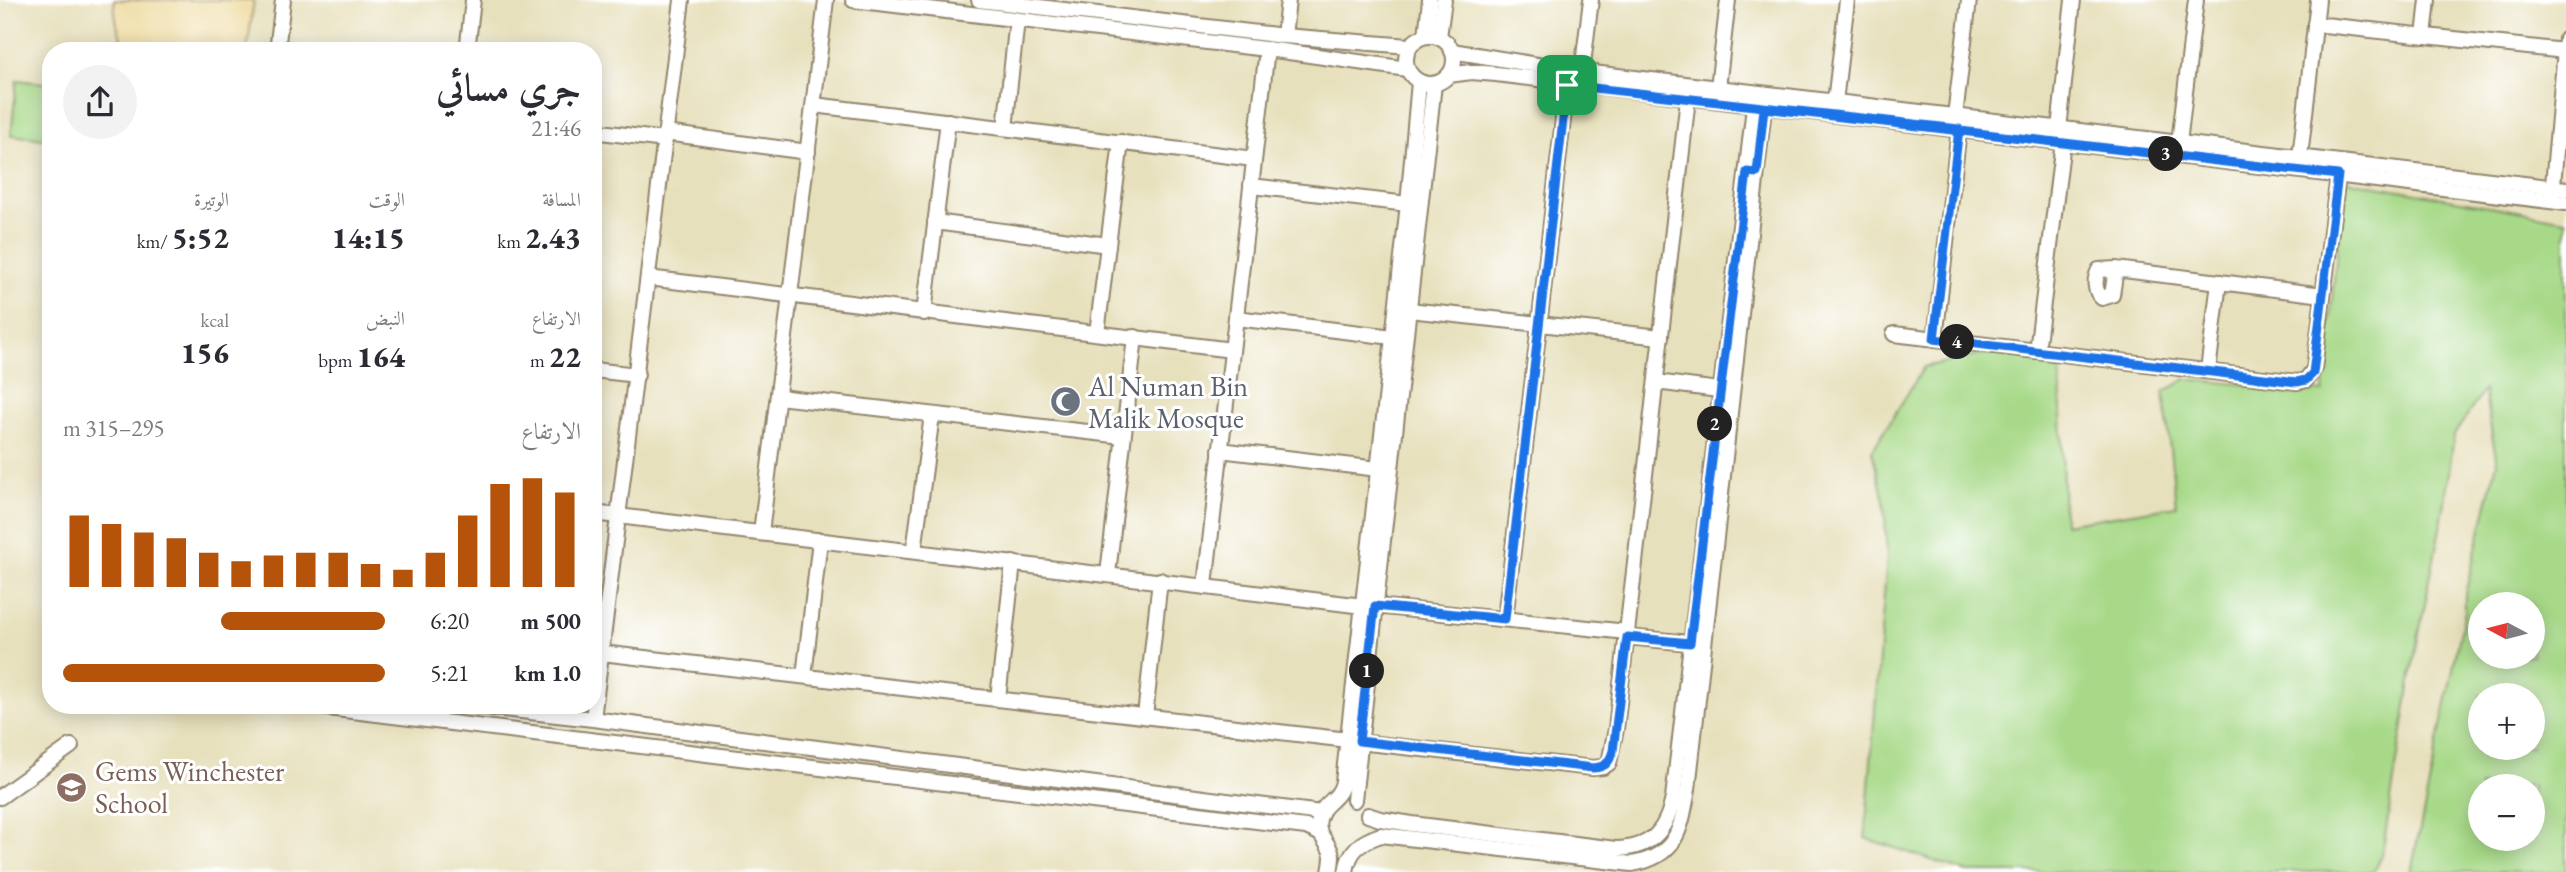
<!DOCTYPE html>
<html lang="ar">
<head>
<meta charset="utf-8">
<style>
  body { margin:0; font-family:"EB Garamond",Amiri,serif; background:#f2f2f3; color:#2b2b33; direction:rtl; height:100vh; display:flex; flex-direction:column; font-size:26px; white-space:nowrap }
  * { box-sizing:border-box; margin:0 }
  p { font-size:23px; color:#7c7c81 }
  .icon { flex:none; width:38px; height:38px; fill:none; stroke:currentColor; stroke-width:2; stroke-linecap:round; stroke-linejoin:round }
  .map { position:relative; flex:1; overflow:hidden; direction:ltr }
  .side { position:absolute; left:42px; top:42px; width:560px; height:672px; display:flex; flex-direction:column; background:#fff; border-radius:28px; box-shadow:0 4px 18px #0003; direction:rtl }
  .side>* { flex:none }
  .needle { width:46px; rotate:277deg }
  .tools { position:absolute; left:2468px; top:592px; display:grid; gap:14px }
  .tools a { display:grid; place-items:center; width:77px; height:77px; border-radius:50%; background:#fff; box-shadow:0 4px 18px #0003; font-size:35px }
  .pin { position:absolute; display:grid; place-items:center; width:60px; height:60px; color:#fff; margin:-30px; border-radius:14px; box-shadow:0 4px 10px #0006 }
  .km { position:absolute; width:35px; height:35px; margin:-18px; border-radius:50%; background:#222; color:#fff; font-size:19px; line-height:35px; text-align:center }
  .round { display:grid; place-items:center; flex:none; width:74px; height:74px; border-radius:37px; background:#f2f2f3 }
  .headline { display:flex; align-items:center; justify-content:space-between; height:119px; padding:0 21px }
  h1 { font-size:38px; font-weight:800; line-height:52px }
  .figures { display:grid; grid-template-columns:repeat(3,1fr); gap:10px; height:119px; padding:7px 21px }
  .figures div { display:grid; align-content:center }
  .figures b { font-size:30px; font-weight:800 }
  .figures small { font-size:19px; font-weight:400 }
  .figures p { font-size:19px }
  .chart { height:196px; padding:14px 21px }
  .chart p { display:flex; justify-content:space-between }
  .chart svg { width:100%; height:126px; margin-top:7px; stroke:#b45309; stroke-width:6 }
  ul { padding:0 21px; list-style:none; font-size:23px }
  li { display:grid; grid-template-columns:112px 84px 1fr; align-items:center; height:52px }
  li i { height:18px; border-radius:9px; background:#b45309 }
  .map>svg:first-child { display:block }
  .green { fill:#a7d988; stroke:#718253; stroke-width:2; fill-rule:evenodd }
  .sand { fill:#eeda9e; stroke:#94825e; stroke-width:2 }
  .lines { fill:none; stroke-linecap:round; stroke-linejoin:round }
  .minor-casing { stroke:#91856d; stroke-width:18 }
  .minor { stroke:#fff; stroke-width:14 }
  .route-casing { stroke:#fff; stroke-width:14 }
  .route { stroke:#1a73e8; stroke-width:9 }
  .labels { text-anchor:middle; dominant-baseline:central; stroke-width:6; stroke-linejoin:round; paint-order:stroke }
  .worship-label { font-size:28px; fill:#5b616d; stroke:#fff; text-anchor:start }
  .education-label { font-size:28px; fill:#785e54; stroke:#fff; text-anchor:start }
</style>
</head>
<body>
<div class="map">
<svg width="2566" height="872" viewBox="0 0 2566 872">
  <rect width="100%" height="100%" fill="#fff"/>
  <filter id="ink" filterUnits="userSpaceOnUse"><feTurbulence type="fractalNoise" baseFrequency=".0143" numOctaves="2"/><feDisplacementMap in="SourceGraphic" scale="14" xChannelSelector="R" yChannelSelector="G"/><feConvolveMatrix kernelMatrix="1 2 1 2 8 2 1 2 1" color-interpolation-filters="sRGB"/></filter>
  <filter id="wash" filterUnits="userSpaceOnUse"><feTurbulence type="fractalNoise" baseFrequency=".00686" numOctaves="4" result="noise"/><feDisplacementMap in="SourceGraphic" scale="28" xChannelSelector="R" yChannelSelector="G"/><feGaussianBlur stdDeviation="1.57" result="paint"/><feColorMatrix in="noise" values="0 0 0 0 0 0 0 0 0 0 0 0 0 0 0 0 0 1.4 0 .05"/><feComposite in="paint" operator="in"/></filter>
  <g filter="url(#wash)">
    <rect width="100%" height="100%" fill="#e7e0bc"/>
    <g class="green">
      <polygon points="17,80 51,84 51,140 11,135"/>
      <path d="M 2344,180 L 2566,220 L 2566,872 L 2411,872 L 2465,611 L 2465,594 L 2497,463 L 2484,390 L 2454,435 L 2444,508 L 2412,669 L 2382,855 L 2373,872 L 1967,872 L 1865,838 L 1887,556 L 1884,500 L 1872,451 L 1924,367 L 2015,348 L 2060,370 L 2064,524 L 2176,506 L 2164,392 L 2186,379 L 2323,392 ZM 2480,604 L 2532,604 L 2532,656 L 2480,656 ZM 2480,695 L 2532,695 L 2532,747 L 2480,747 ZM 2480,786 L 2532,786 L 2532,838 L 2480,838 Z"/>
    </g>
    <path class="sand" d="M 114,0 L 254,0 L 247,51 L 132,51 C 117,40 115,17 114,0 Z"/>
  </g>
  <g filter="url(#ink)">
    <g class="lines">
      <defs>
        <g id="minor">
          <polyline points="853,0 1282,51 1407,69"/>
          <polyline points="979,0 1284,36 1409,46"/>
          <polyline points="2315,24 2565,51"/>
          <circle cx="1430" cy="60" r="24"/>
          <polyline points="1284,36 1288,0"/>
          <polyline points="1426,36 1430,0"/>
          <polyline points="2424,36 2428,0"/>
          <polyline points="1439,37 1444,0"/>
          <polyline points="277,51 283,0"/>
          <polyline points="467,51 473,0"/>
          <polyline points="1452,51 1568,70 2566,189"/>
          <polyline points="1582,72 1591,0"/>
          <polyline points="1449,75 1471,72 1496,74 2566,203"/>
          <polyline points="1718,88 1728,0"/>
          <polyline points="1835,102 1847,0"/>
          <polyline points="814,105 1254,159"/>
          <polyline points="1955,116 1969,0"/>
          <polyline points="1005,128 1017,20"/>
          <polyline points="2059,129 2073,0"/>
          <polyline points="593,131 665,140"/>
          <polyline points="665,133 808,152"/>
          <polyline points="2179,143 2196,0"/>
          <polyline points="2300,157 2318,0"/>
          <polyline points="1251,186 1408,204"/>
          <polyline points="2552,196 2566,39"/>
          <polyline points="935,222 1108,245"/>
          <path d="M 2116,269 L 2112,295 L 2102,298 C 2094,291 2094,279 2099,270 L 2116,269 L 2323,295"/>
          <polyline points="648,278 1232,350"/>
          <polyline points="1409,310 1661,337"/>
          <polyline points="924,313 948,121"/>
          <polyline points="1236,318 1393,337"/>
          <polyline points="1097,333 1121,142"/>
          <polyline points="1894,334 2297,382 2306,380 2314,369 2338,175"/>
          <polyline points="1935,339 1959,129"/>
          <polyline points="2037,351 2063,142"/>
          <polyline points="593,370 637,375"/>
          <polyline points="2208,371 2219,282"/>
          <polyline points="1656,382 1719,390"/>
          <polyline points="778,397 1123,436"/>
          <polyline points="1220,450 1378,469"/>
          <polyline points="593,513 1363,606"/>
          <polyline points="761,533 826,0"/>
          <polyline points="914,551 932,415"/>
          <polyline points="1108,574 1135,337"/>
          <polyline points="1205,585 1267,49"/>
          <polyline points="1375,606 1627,632"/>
          <polyline points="1505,619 1567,85"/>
          <polyline points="1627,637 1690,643"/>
          <polyline points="593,652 1348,740"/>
          <polyline points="804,676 820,540"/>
          <polyline points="998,699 1013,563"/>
          <polyline points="303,705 1306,827 1319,833"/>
          <polyline points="467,705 593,719 1321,813"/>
          <polyline points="1145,716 1160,580"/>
          <polyline points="593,719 682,0"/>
          <polyline points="1359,742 1593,768 1603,767 1609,763 1616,729 1688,98"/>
          <polyline points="0,797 71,746"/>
          <polyline points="1354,800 1434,84"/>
          <path d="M 1368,815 L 1380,819 L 1412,824 L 1616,849 C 1652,848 1666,831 1673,798 L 1754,107"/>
          <path d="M 1330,872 C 1331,867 1332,860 1332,855 C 1329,841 1315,835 1319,819 C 1322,802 1339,801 1343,782 L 1408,204 L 1419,82"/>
          <path d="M 1346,872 C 1349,850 1360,842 1381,835 L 1632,864 C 1678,856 1681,828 1688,789 L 1764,108"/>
        </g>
      </defs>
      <use href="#minor" class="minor-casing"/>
      <use href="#minor" class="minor"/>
    </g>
  </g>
  <g class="lines" filter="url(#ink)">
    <defs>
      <path id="route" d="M 1567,85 L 1505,619 L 1375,606 L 1359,741 L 1593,768 C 1606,767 1609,763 1613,751 L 1627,637 L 1690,643 L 1747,172 L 1757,173 L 1764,108 L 2338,175 L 2313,373 L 2306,380 L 2297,382 L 1934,339 L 1959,129 L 1567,85"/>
    </defs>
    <use href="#route" class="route-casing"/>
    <use href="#route" class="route"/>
  </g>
  <defs>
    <symbol id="mosque-disc" viewBox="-11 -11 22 22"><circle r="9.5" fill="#6b7280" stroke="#fff"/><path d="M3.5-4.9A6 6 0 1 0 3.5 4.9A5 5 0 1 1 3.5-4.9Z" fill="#fff"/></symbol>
    <symbol id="school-disc" viewBox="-11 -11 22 22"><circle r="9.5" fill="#8d6e63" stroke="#fff"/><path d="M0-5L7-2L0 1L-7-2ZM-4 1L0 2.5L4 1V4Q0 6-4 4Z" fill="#fff"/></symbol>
  </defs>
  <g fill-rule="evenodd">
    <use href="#mosque-disc" x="1048" y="384" width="35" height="35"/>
    <use href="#school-disc" x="54" y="770" width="35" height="35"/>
  </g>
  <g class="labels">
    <g class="worship-label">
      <text x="1088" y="386">Al Numan Bin<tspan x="1088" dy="32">Malik Mosque</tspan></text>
    </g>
    <g class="education-label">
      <text x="95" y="771">Gems Winchester<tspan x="95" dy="32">School</tspan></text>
    </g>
  </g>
</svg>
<div class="tools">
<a><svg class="needle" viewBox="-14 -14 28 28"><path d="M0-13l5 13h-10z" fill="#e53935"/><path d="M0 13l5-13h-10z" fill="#7c7c81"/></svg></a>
<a>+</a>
<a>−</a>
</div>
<div class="pin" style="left:1567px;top:85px;background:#1e9e55"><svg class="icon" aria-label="arrive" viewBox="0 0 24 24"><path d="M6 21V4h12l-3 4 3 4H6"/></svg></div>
<b class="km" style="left:1367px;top:671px">1</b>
<b class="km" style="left:1715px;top:424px">2</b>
<b class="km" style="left:2166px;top:154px">3</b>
<b class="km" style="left:1957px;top:342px">4</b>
<section class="side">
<div class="headline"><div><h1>جري مسائي</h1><p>21:46</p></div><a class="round"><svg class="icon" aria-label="share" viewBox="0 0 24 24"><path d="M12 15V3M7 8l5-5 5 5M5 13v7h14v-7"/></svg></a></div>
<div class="figures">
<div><p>المسافة</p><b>2.43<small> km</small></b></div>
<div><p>الوقت</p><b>14:15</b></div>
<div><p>الوتيرة</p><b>5:52<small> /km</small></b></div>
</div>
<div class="figures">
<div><p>الارتفاع</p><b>22<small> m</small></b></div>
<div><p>النبض</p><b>164<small> bpm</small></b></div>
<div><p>kcal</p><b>156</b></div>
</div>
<div class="chart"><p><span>الارتفاع</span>295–315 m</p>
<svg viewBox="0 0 160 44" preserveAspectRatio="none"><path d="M5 44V19M15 44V22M25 44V25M35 44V27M45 44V32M55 44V35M65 44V33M75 44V32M85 44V32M95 44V36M105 44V38M115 44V32M125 44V19M135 44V8M145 44V6M155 44V11"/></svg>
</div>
<ul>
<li><b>500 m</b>6:20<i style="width:51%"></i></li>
<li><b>1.0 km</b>5:21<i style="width:100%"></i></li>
</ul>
</section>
</div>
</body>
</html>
